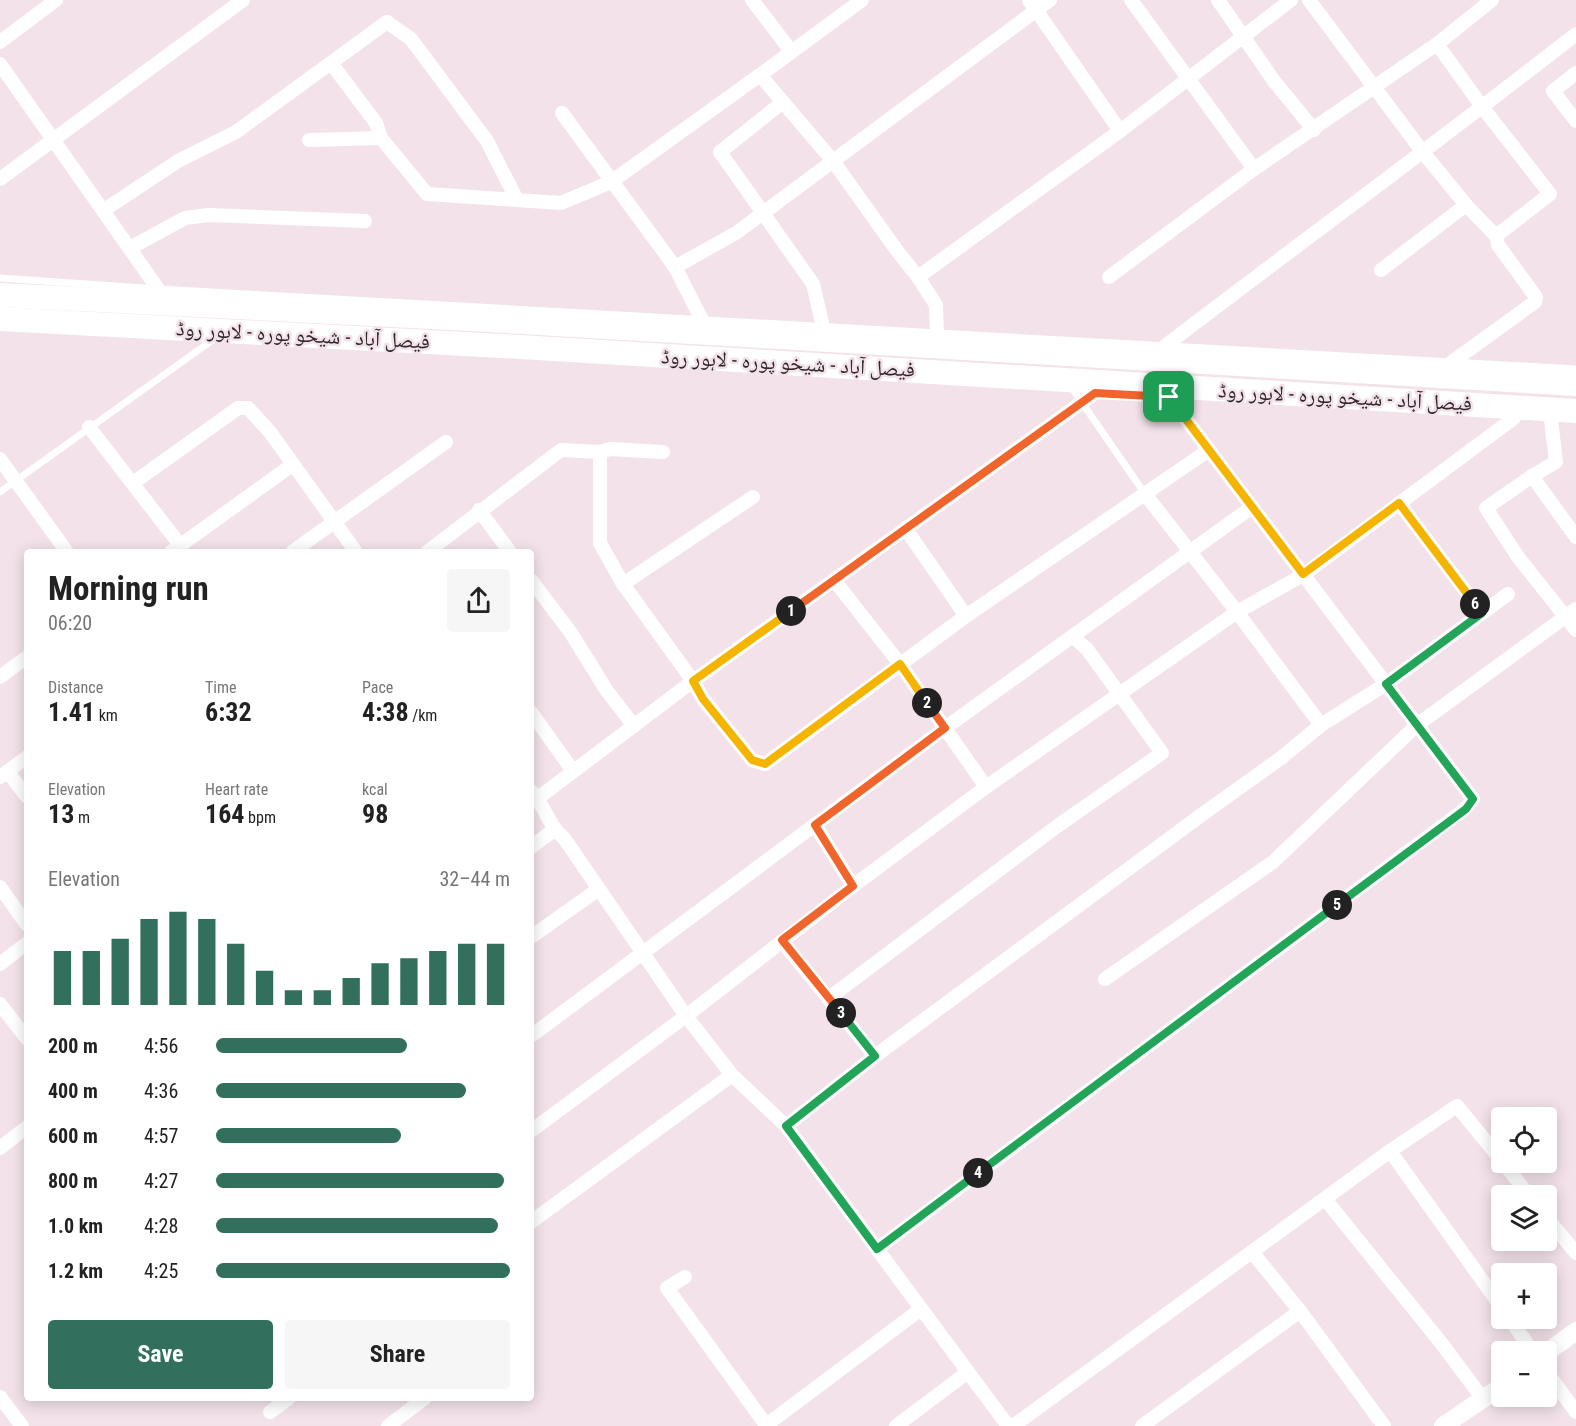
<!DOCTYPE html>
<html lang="en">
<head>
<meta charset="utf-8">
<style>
  body { margin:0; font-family:"Roboto Condensed","Noto Naskh Arabic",sans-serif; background:#f6f6f6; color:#222; height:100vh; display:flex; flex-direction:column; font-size:22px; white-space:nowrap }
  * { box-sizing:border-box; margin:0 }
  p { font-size:20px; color:#767676 }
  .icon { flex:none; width:33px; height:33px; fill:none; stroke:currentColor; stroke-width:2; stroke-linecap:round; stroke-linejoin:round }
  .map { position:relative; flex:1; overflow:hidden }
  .details { position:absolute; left:24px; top:549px; width:510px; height:852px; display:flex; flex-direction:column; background:#fff; border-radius:6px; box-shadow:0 3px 15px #0003 }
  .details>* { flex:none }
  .buttons { position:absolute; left:1491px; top:1107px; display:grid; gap:12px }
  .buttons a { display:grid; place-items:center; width:66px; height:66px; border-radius:6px; background:#fff; box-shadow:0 3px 15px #0003; font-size:30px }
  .pin { position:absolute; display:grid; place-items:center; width:51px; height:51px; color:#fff; margin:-26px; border-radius:12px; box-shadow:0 3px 9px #0006 }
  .km { position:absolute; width:30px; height:30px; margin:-15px; border-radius:50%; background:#222; color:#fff; font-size:16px; line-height:30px; text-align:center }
  .round { display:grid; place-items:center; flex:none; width:63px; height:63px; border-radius:6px; background:#f6f6f6 }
  .headline { display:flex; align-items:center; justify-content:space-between; height:102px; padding:0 24px }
  h1 { font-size:33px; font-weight:700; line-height:45px }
  .stats { display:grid; grid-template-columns:repeat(3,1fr); gap:9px; height:102px; padding:6px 24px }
  .stats div { display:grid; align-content:center }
  .stats b { font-size:26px; font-weight:700 }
  .stats small { font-size:16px; font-weight:400 }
  .stats p { font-size:16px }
  .chart { height:168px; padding:12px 24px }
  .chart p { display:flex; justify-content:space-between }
  .chart svg { width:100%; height:108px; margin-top:6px; stroke:#32705d; stroke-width:6 }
  .primary-button { display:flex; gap:12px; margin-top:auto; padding:12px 24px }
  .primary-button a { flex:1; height:69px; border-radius:6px; background:#32705d; color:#fff; font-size:24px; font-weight:700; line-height:69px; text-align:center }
  .primary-button a+a { background:#f6f6f6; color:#222 }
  ul { padding:0 24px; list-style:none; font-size:20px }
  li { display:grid; grid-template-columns:96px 72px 1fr; align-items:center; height:45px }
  li i { height:15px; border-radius:8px; background:#32705d }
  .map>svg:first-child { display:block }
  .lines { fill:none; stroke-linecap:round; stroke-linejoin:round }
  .lane { stroke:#fff; stroke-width:7 }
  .street { stroke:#fff; stroke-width:14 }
  .secondary { stroke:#fff; stroke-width:18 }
  .highway { stroke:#fff; stroke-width:24 }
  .split-1-casing { stroke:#fff; stroke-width:12 }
  .split-2-casing { stroke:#fff; stroke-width:12 }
  .split-3-casing { stroke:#fff; stroke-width:12 }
  .split-4-casing { stroke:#fff; stroke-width:12 }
  .split-5-casing { stroke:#fff; stroke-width:12 }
  .split-6-casing { stroke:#fff; stroke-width:12 }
  .split-7-casing { stroke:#fff; stroke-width:12 }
  .split-1 { stroke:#f0652b; stroke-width:8 }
  .split-2 { stroke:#f5b400; stroke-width:8 }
  .split-3 { stroke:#f0652b; stroke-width:8 }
  .split-4 { stroke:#22a559; stroke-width:8 }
  .split-5 { stroke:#22a559; stroke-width:8 }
  .split-6 { stroke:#22a559; stroke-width:8 }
  .split-7 { stroke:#f5b400; stroke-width:8 }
  .labels { text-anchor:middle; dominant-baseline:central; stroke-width:5; stroke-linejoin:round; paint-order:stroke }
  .street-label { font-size:21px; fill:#2f282b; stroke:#f3e2ea }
</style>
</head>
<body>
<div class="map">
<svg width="1576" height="1426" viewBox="0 0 1576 1426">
  <rect width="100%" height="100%" fill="#f3e2ea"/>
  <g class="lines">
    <g class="lane">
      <polyline points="0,278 158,289 1576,369"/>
      <polyline points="1074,391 1145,494"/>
      <polyline points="0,492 214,339"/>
    </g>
    <g class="street">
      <polyline points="752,0 791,51"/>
      <polyline points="862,0 760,75 833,161 898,252 918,277 1120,131 1291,0"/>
      <polyline points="1029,0 1120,131"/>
      <polyline points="1131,0 1254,169"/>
      <polyline points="1218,0 1274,81 1314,130"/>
      <polyline points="1309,0 1422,151 1466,205 1496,236 1498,245 1536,297 1535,302 1452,362"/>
      <polyline points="0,42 56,0"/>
      <polyline points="1437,44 1483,108 1550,194 1496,236"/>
      <polyline points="331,63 376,123 381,138 427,194 561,203 611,182 760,75"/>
      <polyline points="0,64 158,289"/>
      <polyline points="1576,73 1553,91 1576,121"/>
      <polyline points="783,102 720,152 813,284 823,327"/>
      <polyline points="562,113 675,267 702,320"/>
      <polyline points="309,140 381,138"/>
      <polyline points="0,179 243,0"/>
      <polyline points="104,210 178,161 236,132 387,22 411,39 487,141 517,200"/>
      <polyline points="130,248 185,218 208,215 365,221"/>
      <polyline points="675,267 736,233 1050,0"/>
      <polyline points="1381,270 1466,205"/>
      <polyline points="918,277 936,305 937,333"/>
      <polyline points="1109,277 1254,169 1437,44 1492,0"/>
      <path d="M 1165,346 C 1301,242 1441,140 1576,34"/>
      <polyline points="1169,397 1417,725 1576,609"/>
      <polyline points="1551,420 1556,462 1532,476 1576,537"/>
      <polyline points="89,427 180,545"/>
      <polyline points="600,452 600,543 623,584 693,681 703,699 752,760 765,764 966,616 1209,450"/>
      <polyline points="0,459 67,552"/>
      <polyline points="1532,476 1486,508 1518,557 1576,630"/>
      <polyline points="133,483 238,408 248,408 270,432 356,552"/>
      <polyline points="1145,494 1237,612 1321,725"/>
      <polyline points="1399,503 1482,613"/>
      <polyline points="479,510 510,552"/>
      <polyline points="905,528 966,616"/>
      <polyline points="171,552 292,465"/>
      <polyline points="292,552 446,442"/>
      <polyline points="427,552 561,450 600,452 610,449 663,452"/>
      <polyline points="531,580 571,633 607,691 634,726"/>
      <polyline points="834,580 900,664 986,787"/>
      <polyline points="623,584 753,497"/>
      <polyline points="0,677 27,657"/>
      <polyline points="531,712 573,771"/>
      <polyline points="8,772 27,797"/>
      <polyline points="0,777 27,757"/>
      <path d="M 531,791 C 545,805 548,826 564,838 L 686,1016 L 732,1075 L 786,1126 L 1008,1426"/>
      <polyline points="538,798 693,681 1095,393"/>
      <polyline points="815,825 853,886"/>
      <polyline points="531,847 554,830"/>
      <polyline points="0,887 27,925"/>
      <polyline points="531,937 599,889"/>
      <polyline points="782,941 875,1056"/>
      <polyline points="0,964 27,943"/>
      <polyline points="829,998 1056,827 1162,753 1087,649 1073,637"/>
      <polyline points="0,1004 27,1039"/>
      <polyline points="531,1036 945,728 1252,507"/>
      <polyline points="786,1126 875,1056 1200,816 1281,758 1321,725 1386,684 1508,594"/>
      <polyline points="531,1131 686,1016 853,886 986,787 1237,612 1303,575 1514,418"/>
      <polyline points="0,1148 27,1127"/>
      <polyline points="1390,1151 1502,1308"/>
      <polyline points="1503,1162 1529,1196"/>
      <polyline points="1325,1199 1442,1344 1483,1399"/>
      <polyline points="1546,1217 1576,1253"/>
      <polyline points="531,1222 732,1075"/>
      <polyline points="877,1249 1465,809 1473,799 1417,725 1273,862 1105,979"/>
      <polyline points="1252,1252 1300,1311 1384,1426"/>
      <polyline points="685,1277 667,1288 766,1425"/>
      <polyline points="1509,1318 1533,1352"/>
      <polyline points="1546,1371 1576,1412"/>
      <polyline points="0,1397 22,1426"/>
      <polyline points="270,1412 289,1398"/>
      <polyline points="388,1426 425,1398"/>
      <polyline points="765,1426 921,1309"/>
      <polyline points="896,1426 968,1372"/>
      <polyline points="1013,1426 1390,1151 1457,1106 1502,1161"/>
      <polyline points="1142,1426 1300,1311"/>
    </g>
    <g class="secondary">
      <polyline points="1546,1353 1576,1331"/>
      <polyline points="1443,1426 1502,1386"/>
    </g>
    <g class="highway">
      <polyline points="0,295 489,320 1576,384"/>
      <polyline points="0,319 503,346 1576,411"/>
    </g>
  </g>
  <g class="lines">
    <defs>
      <polyline id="split-1" points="791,611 1095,393 1169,397"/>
      <polyline id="split-2" points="791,611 693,681 703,699 752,760 765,764 900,664 927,703"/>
      <polyline id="split-3" points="841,1013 782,940 853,886 815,825 945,728 927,703"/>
      <polyline id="split-4" points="841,1013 875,1056 786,1126 877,1249 978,1173"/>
      <polyline id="split-5" points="978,1173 1337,905"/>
      <polyline id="split-6" points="1337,905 1466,809 1473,799 1386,684 1482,613 1475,604"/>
      <polyline id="split-7" points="1169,397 1303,574 1399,503 1475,604"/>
    </defs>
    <use href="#split-1" class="split-1-casing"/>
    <use href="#split-2" class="split-2-casing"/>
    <use href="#split-3" class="split-3-casing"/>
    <use href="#split-4" class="split-4-casing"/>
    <use href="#split-5" class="split-5-casing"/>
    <use href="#split-6" class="split-6-casing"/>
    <use href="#split-7" class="split-7-casing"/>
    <use href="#split-1" class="split-1"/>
    <use href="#split-2" class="split-2"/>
    <use href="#split-3" class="split-3"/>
    <use href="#split-4" class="split-4"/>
    <use href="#split-5" class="split-5"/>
    <use href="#split-6" class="split-6"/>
    <use href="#split-7" class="split-7"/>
  </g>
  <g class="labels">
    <g class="street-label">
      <text transform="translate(303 335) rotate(3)">فیصل آباد - شیخو پورہ - لاہور روڈ</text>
      <text transform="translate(788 363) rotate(3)">فیصل آباد - شیخو پورہ - لاہور روڈ</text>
      <text transform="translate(1345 397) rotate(3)">فیصل آباد - شیخو پورہ - لاہور روڈ</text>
    </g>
  </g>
</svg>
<div class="buttons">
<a><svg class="icon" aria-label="locate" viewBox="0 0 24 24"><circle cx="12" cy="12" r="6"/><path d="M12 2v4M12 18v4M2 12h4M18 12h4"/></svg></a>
<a><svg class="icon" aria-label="layers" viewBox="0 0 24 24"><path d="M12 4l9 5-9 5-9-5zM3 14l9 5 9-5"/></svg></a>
<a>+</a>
<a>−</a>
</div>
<div class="pin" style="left:1169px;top:397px;background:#1e9e55"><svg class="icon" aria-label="arrive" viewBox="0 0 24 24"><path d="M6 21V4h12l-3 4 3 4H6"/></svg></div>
<b class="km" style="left:791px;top:611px">1</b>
<b class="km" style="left:927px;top:703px">2</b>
<b class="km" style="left:841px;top:1013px">3</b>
<b class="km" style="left:978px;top:1173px">4</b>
<b class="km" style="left:1337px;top:905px">5</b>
<b class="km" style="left:1475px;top:604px">6</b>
<section class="details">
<div class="headline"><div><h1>Morning run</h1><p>06:20</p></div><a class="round"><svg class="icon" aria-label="share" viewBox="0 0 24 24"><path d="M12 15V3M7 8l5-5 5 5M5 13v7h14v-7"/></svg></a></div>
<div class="stats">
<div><p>Distance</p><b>1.41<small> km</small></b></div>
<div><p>Time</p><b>6:32</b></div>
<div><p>Pace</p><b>4:38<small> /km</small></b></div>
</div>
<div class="stats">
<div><p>Elevation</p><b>13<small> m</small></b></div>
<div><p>Heart rate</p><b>164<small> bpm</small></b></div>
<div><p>kcal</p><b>98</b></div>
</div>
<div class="chart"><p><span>Elevation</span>32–44 m</p>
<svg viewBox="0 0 160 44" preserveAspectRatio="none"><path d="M5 44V22M15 44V22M25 44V17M35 44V9M45 44V6M55 44V9M65 44V19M75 44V30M85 44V38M95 44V38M105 44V33M115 44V27M125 44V25M135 44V22M145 44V19M155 44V19"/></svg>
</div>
<ul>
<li><b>200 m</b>4:56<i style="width:65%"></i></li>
<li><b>400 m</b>4:36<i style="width:85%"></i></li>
<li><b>600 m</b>4:57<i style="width:63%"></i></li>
<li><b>800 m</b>4:27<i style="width:98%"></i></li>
<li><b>1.0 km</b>4:28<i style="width:96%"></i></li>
<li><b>1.2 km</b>4:25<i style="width:100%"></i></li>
</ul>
<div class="primary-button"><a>Save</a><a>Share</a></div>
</section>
</div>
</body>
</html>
